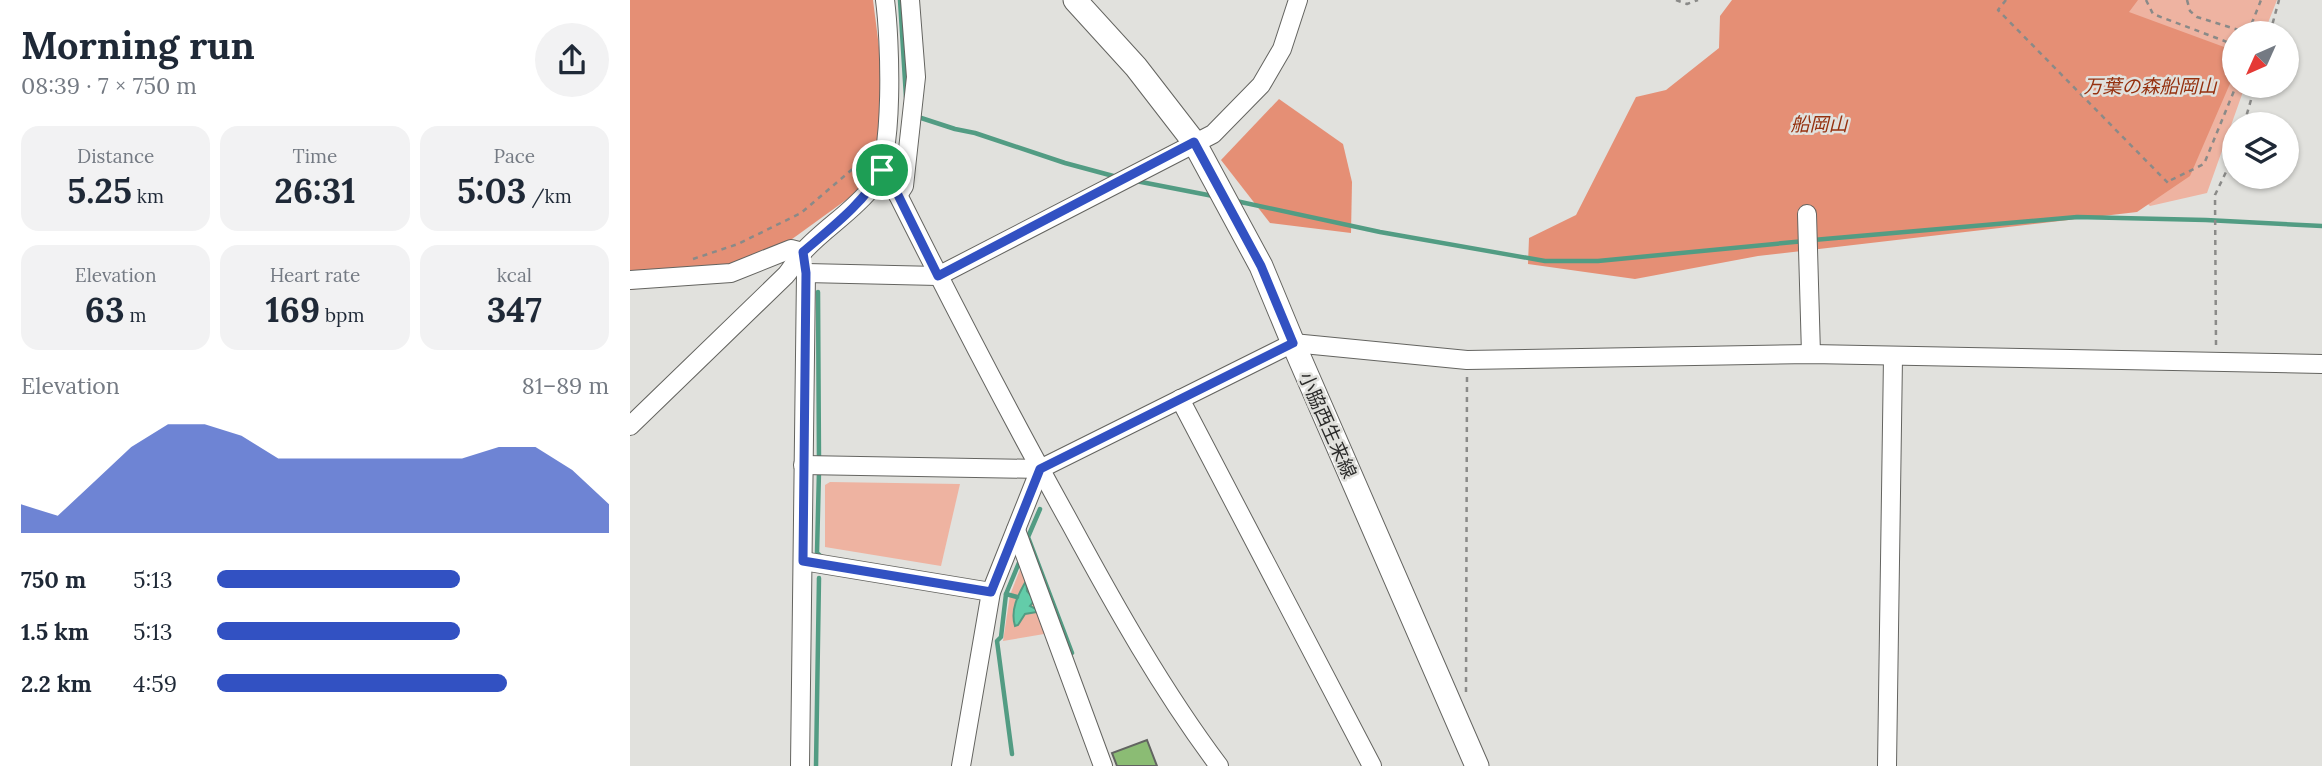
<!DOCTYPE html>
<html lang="en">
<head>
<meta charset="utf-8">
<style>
  body { margin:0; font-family:Lora,"Noto Sans JP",serif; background:#f2f2f3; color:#1f2937; height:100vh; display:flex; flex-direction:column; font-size:26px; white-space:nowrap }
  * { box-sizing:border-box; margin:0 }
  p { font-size:23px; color:#747a83 }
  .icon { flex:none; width:38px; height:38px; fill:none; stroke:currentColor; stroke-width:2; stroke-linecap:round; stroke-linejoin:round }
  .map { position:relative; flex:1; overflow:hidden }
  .details { display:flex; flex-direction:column; background:#fff; width:630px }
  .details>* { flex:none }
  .needle { width:46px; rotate:225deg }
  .tools { position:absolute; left:1592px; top:21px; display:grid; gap:14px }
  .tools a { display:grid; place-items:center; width:77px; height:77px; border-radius:50%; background:#fff; box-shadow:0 2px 5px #0004; font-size:35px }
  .pin { position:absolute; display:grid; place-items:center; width:60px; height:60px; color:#fff; margin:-30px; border:4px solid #fff; border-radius:50%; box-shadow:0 2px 7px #0007 }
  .round { display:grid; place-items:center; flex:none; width:74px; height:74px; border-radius:37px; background:#f2f2f3 }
  .overview { display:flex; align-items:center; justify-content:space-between; height:119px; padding:0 21px }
  h1 { font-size:38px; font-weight:700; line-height:52px }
  .metrics { display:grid; grid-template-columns:repeat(3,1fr); gap:10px; height:119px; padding:7px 21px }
  .metrics div { display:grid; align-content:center; border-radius:18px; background:#f2f2f3; text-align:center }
  .metrics b { font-size:35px; font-weight:700 }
  .metrics small { font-size:19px; font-weight:400 }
  .metrics p { font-size:19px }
  .chart { height:196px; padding:14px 21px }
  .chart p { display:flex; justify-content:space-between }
  .chart svg { width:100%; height:126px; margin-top:7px; fill:#3251c2; opacity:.7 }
  ul { padding:0 21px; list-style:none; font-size:23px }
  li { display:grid; grid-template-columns:112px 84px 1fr; align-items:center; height:52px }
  li i { height:18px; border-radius:9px; background:#3251c2 }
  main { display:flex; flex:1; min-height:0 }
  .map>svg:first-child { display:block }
  .green { fill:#eeb3a1 }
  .forest { fill:#e58f75 }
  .water { fill:#63cca9; stroke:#529c83; stroke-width:2 }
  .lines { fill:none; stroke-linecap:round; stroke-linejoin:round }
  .stream { stroke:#529c83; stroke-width:4.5 }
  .building { fill:#8bbc74; stroke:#626461; stroke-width:2 }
  .minor-casing { stroke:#646460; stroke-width:20 }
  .major-casing { stroke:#646460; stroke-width:25 }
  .path { stroke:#8a8a88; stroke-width:2.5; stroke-dasharray:5 5; stroke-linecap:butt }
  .minor { stroke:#fff; stroke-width:18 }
  .major { stroke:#fff; stroke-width:23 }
  .route-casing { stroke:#fff; stroke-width:14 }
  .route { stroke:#3251c2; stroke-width:9 }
  .labels { text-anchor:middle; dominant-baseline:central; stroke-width:5; stroke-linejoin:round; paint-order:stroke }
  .park-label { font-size:19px; font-style:italic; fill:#95310f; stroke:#e1e1dd }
  .street-label { font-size:19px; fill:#2b2b2a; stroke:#e1e1dd }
</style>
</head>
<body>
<main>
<section class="details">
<div class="overview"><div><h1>Morning run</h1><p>08:39 · 7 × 750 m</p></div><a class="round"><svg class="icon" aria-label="share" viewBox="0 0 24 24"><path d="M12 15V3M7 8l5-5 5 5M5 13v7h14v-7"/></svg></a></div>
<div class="metrics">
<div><p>Distance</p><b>5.25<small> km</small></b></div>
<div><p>Time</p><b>26:31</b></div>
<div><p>Pace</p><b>5:03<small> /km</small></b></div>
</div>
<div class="metrics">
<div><p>Elevation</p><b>63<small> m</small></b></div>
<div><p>Heart rate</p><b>169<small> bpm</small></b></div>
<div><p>kcal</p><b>347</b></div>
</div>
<div class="chart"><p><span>Elevation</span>81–89 m</p>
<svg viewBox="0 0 160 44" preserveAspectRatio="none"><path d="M0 44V34L10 38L20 26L30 14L40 6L50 6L60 10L70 18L80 18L90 18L100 18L110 18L120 18L130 14L140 14L150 22L160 34V44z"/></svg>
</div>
<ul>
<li><b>750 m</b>5:13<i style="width:62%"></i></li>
<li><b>1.5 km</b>5:13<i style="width:62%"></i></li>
<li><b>2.2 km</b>4:59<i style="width:74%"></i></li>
</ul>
</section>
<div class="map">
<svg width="1692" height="766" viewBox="0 0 1692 766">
  <rect width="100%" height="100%" fill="#e1e1dd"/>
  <g class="green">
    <polygon points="1328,0 1647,0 1634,33 1605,33 1605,86 1615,86 1577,193 1520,206 1428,118"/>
    <polygon points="200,482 330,484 311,566 195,547 195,485"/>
    <polygon points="394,559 420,633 373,641 380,595"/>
  </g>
  <g class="forest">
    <polygon points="0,0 243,0 261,142 227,192 118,271 0,290"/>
    <polygon points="1102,0 1508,0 1499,12 1605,51 1605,72 1560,176 1507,212 1128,256 1005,279 898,264 899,238 946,215 1006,97 1036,90 1089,48 1090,16"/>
    <polygon points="649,99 713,144 722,182 721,233 640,223 591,160"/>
  </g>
  <path class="water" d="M 396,581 L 397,591 L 405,600 L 400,606 L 406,609 L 407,612 L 395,614 L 388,625 L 385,626 C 380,610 388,595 396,581 Z"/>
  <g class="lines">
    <g class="stream">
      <polyline points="270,0 276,97"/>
      <polyline points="285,116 325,129 345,133 435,163 487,177"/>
      <polyline points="506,181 583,196"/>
      <polyline points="606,201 750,232 915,261 968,261 1175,241"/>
      <polyline points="1183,240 1447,217 1576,220 1692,226"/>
      <polyline points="188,292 189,462"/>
      <polyline points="189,471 187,553 193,558"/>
      <polyline points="410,509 398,537 442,653"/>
      <polyline points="376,594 387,597"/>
      <polyline points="382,754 367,641 371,637 376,594 391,558"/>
      <polyline points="186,766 189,578"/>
    </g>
  </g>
  <polygon class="building" points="517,740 527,766 487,766 482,753"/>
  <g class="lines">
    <defs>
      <g id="minor">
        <path d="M 236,158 L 252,170 L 268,195 C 323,305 380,415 440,523 C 485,606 532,690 589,766"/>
        <polyline points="268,195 274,186 286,77 280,0"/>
        <polyline points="1177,214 1181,354"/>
        <polyline points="0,280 101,273 161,249 173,252"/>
        <polyline points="550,399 742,766"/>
        <path d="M 0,426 L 156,275 C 162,268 166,260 172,253 C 193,229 223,212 243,186 C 265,158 260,37 255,0"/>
        <polyline points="173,465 410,469 663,343 837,360 1181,354 1692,364"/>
        <polyline points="386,530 473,766"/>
        <polyline points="173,561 361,592"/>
        <polyline points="170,766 176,273 308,276 583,134 631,85 652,49 668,0"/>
        <polyline points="331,766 361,592 410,469"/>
        <polyline points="1257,766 1263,357"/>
      </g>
      <polyline id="major" points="445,0 506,67 564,142 631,266 663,343 847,766"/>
    </defs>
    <use href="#minor" class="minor-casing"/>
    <use href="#major" class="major-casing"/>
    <g class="path">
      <polyline points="1046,0 1057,4 1068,0"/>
      <polyline points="1376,0 1368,10 1538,183"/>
      <polyline points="1516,0 1523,14 1605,45"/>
      <polyline points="1557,0 1560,11 1567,17 1618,33"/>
      <polyline points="1618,33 1631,0"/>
      <polyline points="1640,33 1649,0"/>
      <polyline points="1614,124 1625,86"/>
      <polyline points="1541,180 1574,164 1606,86"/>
      <polyline points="63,259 108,244 171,213 225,167"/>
      <polyline points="1586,345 1585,195 1605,153"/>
      <polyline points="836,692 837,377"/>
    </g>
    <use href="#minor" class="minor"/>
    <use href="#major" class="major"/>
  </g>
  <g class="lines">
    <defs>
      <path id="route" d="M 564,142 L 631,266 L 663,343 L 410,469 L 361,592 L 173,561 L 176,273 L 173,252 C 202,227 234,203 252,170 L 268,195 L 308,276 Z"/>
    </defs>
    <use href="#route" class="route-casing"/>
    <use href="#route" class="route"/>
  </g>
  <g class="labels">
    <g class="park-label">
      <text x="1520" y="86">万葉の森船岡山</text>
      <text x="1189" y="124">船岡山</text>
    </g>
    <g class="street-label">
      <text transform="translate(698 425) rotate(66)">小脇西生来線</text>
    </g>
  </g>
</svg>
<div class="tools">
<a><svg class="needle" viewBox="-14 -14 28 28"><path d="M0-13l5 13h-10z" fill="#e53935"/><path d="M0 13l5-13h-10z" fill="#747a83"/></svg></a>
<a><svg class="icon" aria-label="layers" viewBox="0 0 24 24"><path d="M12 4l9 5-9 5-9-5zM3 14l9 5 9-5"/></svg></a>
</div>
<div class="pin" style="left:252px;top:170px;background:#1e9e55"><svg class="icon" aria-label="arrive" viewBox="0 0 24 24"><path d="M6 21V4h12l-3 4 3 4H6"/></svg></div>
</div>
</main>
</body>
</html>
